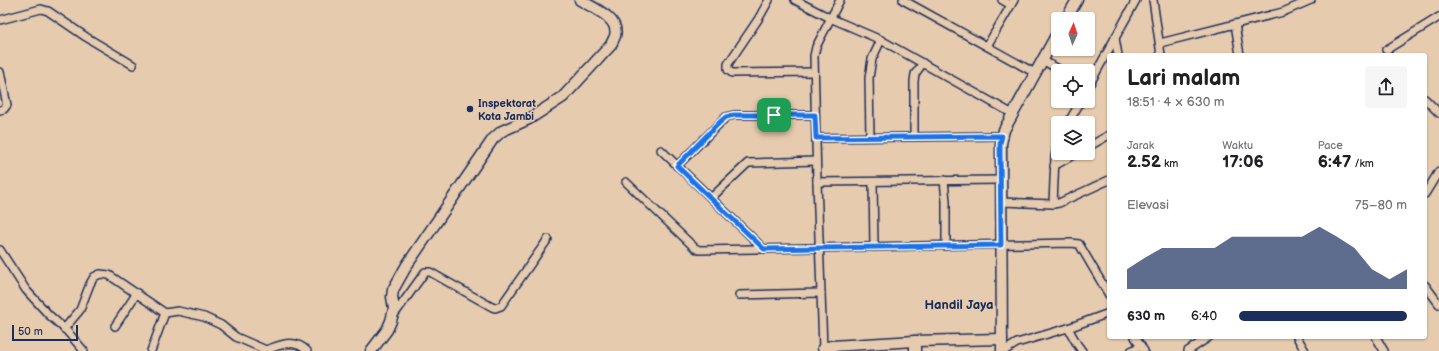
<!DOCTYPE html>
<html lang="id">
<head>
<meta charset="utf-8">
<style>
  body { margin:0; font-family:"Balsamiq Sans",sans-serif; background:#f6f6f6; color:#202124; height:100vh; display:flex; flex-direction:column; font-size:15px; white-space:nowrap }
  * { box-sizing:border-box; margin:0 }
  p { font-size:13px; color:#757577 }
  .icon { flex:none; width:22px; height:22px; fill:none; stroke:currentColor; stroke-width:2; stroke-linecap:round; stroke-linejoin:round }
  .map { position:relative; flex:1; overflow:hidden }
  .sheet { position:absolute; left:1107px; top:53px; width:320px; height:286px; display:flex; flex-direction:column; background:#fff; border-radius:4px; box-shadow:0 1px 3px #0004 }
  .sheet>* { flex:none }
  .needle { width:26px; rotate:3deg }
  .controls { position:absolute; left:1051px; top:12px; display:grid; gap:8px }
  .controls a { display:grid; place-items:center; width:44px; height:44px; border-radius:4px; background:#fff; box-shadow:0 1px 3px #0004; font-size:20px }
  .scale { position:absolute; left:12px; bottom:10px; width:66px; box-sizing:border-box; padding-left:4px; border:2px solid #1b2f5e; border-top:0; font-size:11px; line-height:14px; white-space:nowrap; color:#1b2f5e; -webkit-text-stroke:3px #e7cbae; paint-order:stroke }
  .pin { position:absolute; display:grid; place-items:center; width:34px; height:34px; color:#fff; margin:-17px; border-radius:8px; box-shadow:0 2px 6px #0006 }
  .round { display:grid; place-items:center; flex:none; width:42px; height:42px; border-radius:4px; background:#f6f6f6 }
  .summary { display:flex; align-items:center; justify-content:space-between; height:68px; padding:0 20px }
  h1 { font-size:22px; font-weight:600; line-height:30px }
  .metrics { display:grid; grid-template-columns:repeat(3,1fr); gap:6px; height:68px; padding:4px 20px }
  .metrics div { display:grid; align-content:center }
  .metrics b { font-size:17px; font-weight:600 }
  .metrics small { font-size:11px; font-weight:400 }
  .metrics p { font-size:11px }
  .chart { height:112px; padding:8px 20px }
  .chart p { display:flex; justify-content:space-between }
  .chart svg { width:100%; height:72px; margin-top:4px; fill:#1b2f5e; opacity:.7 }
  ul { padding:0 20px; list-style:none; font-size:13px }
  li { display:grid; grid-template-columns:64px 48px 1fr; align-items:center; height:30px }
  li i { height:10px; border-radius:5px; background:#1b2f5e }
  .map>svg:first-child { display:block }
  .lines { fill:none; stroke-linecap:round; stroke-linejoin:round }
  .street-casing { stroke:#1b2f5e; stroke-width:10 }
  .secondary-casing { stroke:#1b2f5e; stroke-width:13 }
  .street { stroke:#e7cbae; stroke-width:7 }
  .secondary { stroke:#e7cbae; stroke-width:10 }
  .route-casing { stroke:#fff; stroke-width:8 }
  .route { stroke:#1a73e8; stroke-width:5 }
  .poi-dot { fill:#1b2f5e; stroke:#e7cbae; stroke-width:1.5 }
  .labels { text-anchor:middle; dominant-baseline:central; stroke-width:3; stroke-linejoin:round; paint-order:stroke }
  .poi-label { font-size:11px; font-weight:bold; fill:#1b2f5e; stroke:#e7cbae; text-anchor:start }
  .quarter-label { font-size:13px; font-weight:bold; fill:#1b2f5e; stroke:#e7cbae }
</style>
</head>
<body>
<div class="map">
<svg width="1439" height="351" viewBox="0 0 1439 351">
  <rect width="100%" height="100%" fill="#e7cbae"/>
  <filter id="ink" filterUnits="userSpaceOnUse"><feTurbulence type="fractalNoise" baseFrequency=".025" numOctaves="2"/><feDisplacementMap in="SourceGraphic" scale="8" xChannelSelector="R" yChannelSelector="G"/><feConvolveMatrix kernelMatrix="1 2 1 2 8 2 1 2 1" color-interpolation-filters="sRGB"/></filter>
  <g filter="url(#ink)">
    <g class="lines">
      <defs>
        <g id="street">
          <polyline points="769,0 759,18 728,64 728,70 732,73 814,72"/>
          <polyline points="795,0 830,18 881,40 1013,114"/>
          <polyline points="903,0 1035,73"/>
          <polyline points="1002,0 1011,5"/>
          <polyline points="1153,0 1161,55"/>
          <polyline points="0,20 41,9 48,11 86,37 133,65"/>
          <polyline points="1235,24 1240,55"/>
          <polyline points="1115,38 1118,55"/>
          <polyline points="1160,43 1283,12 1311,0"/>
          <polyline points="987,46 1014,0"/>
          <polyline points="1386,50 1439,17"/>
          <polyline points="1042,60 1062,71"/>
          <polyline points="0,72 7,105 4,109 0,110"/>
          <polyline points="1088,87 1136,0"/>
          <polyline points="1425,99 1439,113"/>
          <polyline points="1068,123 1081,101"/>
          <polyline points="870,137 869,78 872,59 881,40"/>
          <polyline points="914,137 914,81 915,74 923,63"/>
          <polyline points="816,138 1002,136"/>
          <polyline points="1058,142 1055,157 1053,204 1059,203 1109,180"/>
          <polyline points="1088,147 1109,135"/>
          <polyline points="661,150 764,249"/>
          <polyline points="677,166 726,117 734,115 815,115"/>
          <polyline points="1054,166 1077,153"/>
          <polyline points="944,180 946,201 946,246"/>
          <polyline points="626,182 695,248 699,250 1071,243 1079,244 1109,295"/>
          <polyline points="817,182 1001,180"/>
          <polyline points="873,182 874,247"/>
          <polyline points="1425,194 1439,171"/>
          <polyline points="711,198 748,163 816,161"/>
          <polyline points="1000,202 1053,204"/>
          <polyline points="0,250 26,290 49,315 66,330 84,351"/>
          <polyline points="1425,285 1439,304"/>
          <polyline points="739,295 821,293"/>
          <polyline points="394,315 425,272 430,272 492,307 495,308 501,306 548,239"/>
          <polyline points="115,326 137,293"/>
          <polyline points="1068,328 1077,344 1082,351"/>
          <path d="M 64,329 L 80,310 L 90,284 L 94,277 L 100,274 L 109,275 L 165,313 L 178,311 L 204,317 L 221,325 L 236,337 L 266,350 C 281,345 294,338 307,351"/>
          <polyline points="1135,337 1144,351"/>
          <polyline points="1297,337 1305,351"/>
          <polyline points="1376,337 1384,351"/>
          <polyline points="823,348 817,182 814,56 816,47 840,0"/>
          <polyline points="151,351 165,313"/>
          <polyline points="1004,351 1017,343 1068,328 1109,313"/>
          <polyline points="1131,351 1141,346"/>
          <polyline points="1188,351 1209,337"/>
        </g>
        <g id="secondary">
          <polyline points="1066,19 1077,0"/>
          <polyline points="915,341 915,351"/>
          <path d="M 371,351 L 387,330 L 391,321 L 394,309 L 392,297 L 393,290 L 407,265 L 493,139 L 502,131 L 529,119 L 563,97 L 611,45 C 612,42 614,39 615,36 C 620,18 593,8 580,0"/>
          <polyline points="824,351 823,348 832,346 915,341 1002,339"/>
          <polyline points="1002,351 1001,144 1004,130 1058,32"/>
        </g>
      </defs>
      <use href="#street" class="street-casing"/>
      <use href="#secondary" class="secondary-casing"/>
      <use href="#street" class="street"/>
      <use href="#secondary" class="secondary"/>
    </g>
  </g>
  <g class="lines" filter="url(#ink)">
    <defs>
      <polygon id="route" points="734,115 815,115 816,138 1002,136 1000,144 1001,245 764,249 677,166 720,122 726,117"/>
    </defs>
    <use href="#route" class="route-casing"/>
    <use href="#route" class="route"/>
  </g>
  <circle class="poi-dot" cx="470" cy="109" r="4"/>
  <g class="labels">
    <g class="poi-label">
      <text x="478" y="103">Inspektorat<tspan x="478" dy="13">Kota Jambi</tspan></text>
    </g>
    <g class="quarter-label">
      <text x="959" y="305">Handil Jaya</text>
    </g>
  </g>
</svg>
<div class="controls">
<a><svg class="needle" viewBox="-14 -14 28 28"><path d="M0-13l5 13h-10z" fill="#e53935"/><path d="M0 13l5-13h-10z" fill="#757577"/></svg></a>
<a><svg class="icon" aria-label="locate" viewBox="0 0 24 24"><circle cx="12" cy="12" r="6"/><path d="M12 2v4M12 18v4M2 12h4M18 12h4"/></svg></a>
<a><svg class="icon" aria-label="layers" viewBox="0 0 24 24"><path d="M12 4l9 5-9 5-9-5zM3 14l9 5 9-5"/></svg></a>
</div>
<div class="scale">50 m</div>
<div class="pin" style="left:774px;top:115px;background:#1e9e55"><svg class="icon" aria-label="arrive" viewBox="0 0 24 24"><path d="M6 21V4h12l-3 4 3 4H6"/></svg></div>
<section class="sheet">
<div class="summary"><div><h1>Lari malam</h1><p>18:51 · 4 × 630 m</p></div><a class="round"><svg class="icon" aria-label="share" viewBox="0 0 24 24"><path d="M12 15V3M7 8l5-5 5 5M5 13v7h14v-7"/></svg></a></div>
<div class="metrics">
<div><p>Jarak</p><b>2.52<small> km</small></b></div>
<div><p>Waktu</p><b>17:06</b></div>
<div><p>Pace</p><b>6:47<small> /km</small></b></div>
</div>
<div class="chart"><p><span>Elevasi</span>75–80 m</p>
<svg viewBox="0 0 160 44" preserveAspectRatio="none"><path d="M0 44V32L10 25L20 19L30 19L40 19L50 19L60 12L70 12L80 12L90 12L100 12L110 6L120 12L130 19L140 32L150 38L160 32V44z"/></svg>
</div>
<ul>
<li><b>630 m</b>6:40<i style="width:100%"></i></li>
</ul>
</section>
</div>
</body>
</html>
